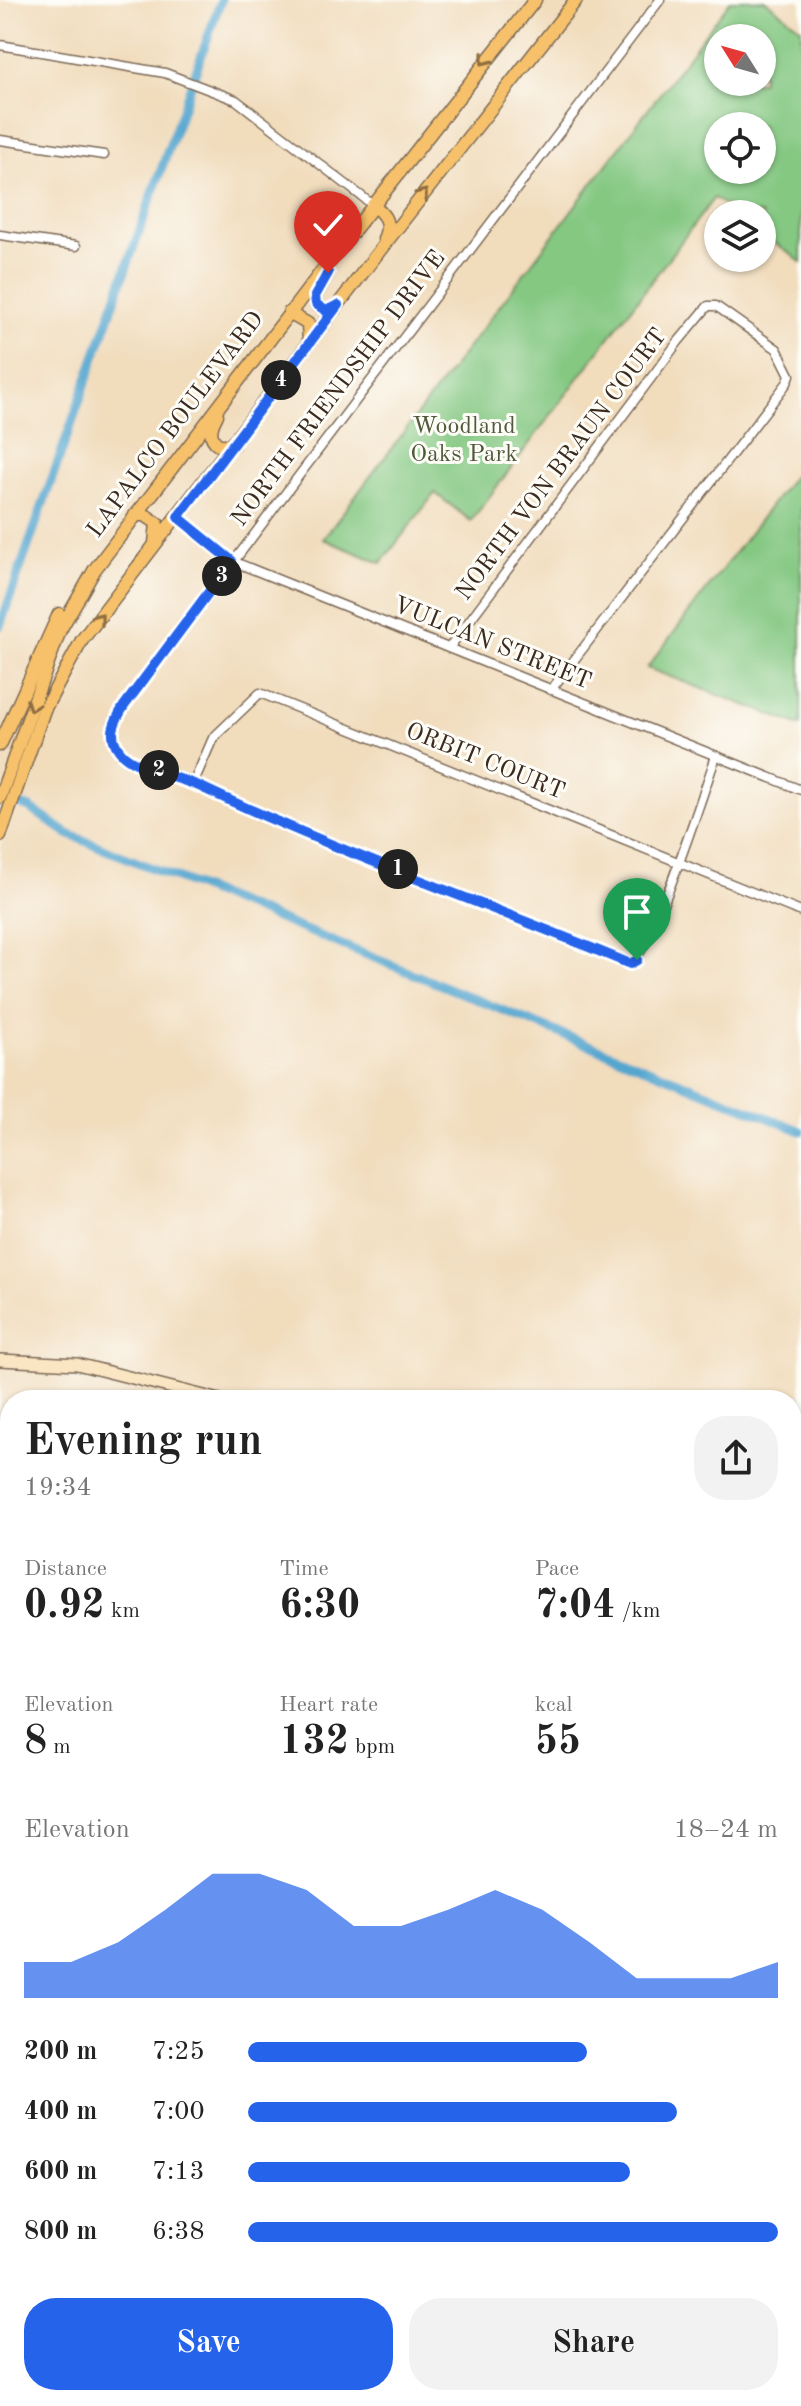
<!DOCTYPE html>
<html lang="en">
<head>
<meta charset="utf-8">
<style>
  body { margin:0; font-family:"Old Standard TT",serif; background:#f2f2f2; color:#222; height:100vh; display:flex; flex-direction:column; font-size:30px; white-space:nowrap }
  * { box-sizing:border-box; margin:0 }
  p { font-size:26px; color:#767676 }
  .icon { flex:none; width:44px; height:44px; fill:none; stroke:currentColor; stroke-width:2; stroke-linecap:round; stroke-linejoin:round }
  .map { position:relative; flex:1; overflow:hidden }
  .drawer { position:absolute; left:0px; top:1390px; width:802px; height:1016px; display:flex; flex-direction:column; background:#fff; border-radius:32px 32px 0 0; box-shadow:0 2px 6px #0004 }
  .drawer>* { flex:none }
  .needle { width:52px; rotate:307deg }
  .controls { position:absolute; left:704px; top:24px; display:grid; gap:16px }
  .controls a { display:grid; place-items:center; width:72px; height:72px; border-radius:50%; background:#fff; box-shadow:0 2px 6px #0004; font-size:40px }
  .pin { position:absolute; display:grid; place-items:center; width:68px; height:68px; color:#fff; margin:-82px -34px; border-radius:50% 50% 50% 0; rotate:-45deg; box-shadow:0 0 8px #0007 }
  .pin .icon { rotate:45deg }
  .km { position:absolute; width:40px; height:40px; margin:-20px; border-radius:50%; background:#222; color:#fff; font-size:22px; line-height:40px; text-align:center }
  .round { display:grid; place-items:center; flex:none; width:84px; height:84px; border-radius:32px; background:#f2f2f2 }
  .headline { display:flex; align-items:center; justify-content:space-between; height:136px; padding:0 24px }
  h1 { font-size:44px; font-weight:800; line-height:60px }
  .metrics { display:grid; grid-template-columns:repeat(3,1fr); gap:12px; height:136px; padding:8px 24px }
  .metrics div { display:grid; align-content:center }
  .metrics b { font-size:40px; font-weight:800 }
  .metrics small { font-size:22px; font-weight:400 }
  .metrics p { font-size:22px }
  .chart { height:224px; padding:16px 24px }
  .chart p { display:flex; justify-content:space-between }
  .chart svg { width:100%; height:144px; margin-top:8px; fill:#2563eb; opacity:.7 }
  .cta { display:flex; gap:16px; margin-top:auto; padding:16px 24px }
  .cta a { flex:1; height:92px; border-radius:32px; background:#2563eb; color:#fff; font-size:32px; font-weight:800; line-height:92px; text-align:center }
  .cta a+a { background:#f2f2f2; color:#222 }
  ul { padding:0 24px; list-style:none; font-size:26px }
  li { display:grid; grid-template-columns:128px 96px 1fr; align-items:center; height:60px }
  li i { height:20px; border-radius:10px; background:#2563eb }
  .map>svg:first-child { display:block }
  .green { fill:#84c882; stroke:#607950; stroke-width:2; fill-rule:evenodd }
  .forest { fill:#6bac70; stroke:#536b47; stroke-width:2 }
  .water { fill:#54a6cf; stroke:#486876; stroke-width:2 }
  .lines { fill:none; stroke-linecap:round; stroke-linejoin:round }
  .canal { stroke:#54a6cf; stroke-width:9 }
  .street-casing { stroke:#7b6855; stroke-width:11 }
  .secondary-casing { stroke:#7b6855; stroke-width:14 }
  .primary-casing { stroke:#7b6855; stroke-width:15 }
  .street { stroke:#fff; stroke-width:8 }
  .secondary { stroke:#fbe6c4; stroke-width:11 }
  .primary { stroke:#f6c16b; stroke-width:12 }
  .oneway { stroke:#8f6e41 }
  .route-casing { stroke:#fff; stroke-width:16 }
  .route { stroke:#2563eb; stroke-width:10 }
  .labels { text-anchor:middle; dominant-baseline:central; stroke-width:6; stroke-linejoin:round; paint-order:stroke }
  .street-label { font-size:24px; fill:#3b2a1e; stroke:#fdfcf7 }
  .park-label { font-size:24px; fill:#51593c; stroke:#fdfcf7 }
</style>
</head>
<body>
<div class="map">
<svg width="801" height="2406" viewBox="0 0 801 2406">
  <rect width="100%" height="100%" fill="#fdfcf7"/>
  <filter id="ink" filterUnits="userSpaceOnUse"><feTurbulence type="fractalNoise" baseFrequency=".0125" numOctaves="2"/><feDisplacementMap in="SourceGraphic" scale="16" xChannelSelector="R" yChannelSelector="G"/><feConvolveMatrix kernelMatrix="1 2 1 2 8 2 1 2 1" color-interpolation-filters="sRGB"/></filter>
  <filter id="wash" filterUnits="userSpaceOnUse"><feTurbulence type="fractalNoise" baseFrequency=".006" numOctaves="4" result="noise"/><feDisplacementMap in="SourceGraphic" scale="32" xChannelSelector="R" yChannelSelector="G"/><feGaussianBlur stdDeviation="1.8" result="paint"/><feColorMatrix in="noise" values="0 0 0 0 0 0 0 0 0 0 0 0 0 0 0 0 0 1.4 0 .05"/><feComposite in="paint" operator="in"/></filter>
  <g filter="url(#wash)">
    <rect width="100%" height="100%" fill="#f1dcbc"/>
    <g class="green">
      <path d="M 731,0 L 765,0 L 801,28 L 801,262 L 762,233 L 762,214 L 737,214 L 714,198 L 471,521 L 435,493 L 381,563 L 323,539 ZM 718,38 L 762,38 L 762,82 L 718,82 ZM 718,126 L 762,126 L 762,170 L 718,170 Z"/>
      <polygon points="801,466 801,726 647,668"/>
    </g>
    <polygon class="forest" points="0,1808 10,1812 10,2396 792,2396 792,2113 801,2116 801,2406 0,2406"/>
    <g class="water">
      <polygon points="0,1557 10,1561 10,1744 0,1741"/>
      <polygon points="792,1850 801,1853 801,2028 792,2024"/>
    </g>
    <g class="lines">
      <g class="canal">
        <polyline points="0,626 221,0"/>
        <polyline points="7,800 30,808 68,834 801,1131"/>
      </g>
    </g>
  </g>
  <g filter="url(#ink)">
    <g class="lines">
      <defs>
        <g id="street">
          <path d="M 660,0 L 124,706 L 113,723 L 112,738 L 120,752 L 139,765 L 184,779 L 291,827 L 630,964 C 653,951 704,790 716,756"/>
          <polyline points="0,45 165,73 236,100 373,205"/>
          <polyline points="0,140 104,155"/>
          <polyline points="0,235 76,246"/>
          <polyline points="178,517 232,561 801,790"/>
          <polyline points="449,648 678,342 708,306 716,306 777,349 790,375 787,383 551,690"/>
          <polyline points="193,784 213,738 260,693 801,912"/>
          <polyline points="792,1585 801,1569"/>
        </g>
        <g id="secondary">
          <polyline points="0,1360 77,1364 220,1400"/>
          <polyline points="792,1605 801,1609"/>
        </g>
        <g id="primary">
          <path d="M 373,205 C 385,215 391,223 384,239"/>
          <polyline points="327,275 315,296 316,304 326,311 337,306"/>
          <polyline points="289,313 308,324 309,342"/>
          <path d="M 217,415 C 211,426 207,437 219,445 L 233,445"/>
          <polyline points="135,515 145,515 157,523 155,543"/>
          <polyline points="0,745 59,614"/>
          <polyline points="0,797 60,630 95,569 322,271 535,0"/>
          <polyline points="0,836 44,710 82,640 380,250 576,0"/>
        </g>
      </defs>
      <use href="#street" class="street-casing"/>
      <use href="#secondary" class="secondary-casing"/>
      <use href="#primary" class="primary-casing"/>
      <use href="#street" class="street"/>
      <use href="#secondary" class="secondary"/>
      <use href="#primary" class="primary"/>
    </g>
    <defs><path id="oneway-chevron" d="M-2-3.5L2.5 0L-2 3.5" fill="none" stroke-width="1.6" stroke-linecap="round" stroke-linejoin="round" transform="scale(2)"/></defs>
    <g class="oneway">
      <use href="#oneway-chevron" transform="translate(485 60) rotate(129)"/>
      <use href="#oneway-chevron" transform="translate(423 194) rotate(-52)"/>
      <use href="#oneway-chevron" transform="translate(99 618) rotate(-52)"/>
      <use href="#oneway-chevron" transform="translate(32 706) rotate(110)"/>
    </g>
  </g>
  <g class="lines" filter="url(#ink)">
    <defs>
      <path id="route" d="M 328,273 L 315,296 L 316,304 L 326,311 L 338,305 L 178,517 L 232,561 L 124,706 C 115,721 107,734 119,750 C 131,768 179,777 201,787 C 340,853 487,904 630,964 L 637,960"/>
    </defs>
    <use href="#route" class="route-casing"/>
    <use href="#route" class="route"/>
  </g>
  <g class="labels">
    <g class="street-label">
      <text transform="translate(339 389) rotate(-53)">NORTH FRIENDSHIP DRIVE</text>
      <text transform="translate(176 425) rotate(-53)">LAPALCO BOULEVARD</text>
      <text transform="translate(562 465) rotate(-53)">NORTH VON BRAUN COURT</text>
      <text transform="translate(492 644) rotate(22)">VULCAN STREET</text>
      <text transform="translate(485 762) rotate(22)">ORBIT COURT</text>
    </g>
    <g class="park-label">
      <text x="464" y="427">Woodland<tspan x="464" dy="28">Oaks Park</tspan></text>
    </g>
  </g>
</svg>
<div class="controls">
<a><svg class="needle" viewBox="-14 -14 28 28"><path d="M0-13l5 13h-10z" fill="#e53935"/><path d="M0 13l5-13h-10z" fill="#767676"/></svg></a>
<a><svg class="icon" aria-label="locate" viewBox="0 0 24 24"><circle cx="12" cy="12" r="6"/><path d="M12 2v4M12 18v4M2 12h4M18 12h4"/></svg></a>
<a><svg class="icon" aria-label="layers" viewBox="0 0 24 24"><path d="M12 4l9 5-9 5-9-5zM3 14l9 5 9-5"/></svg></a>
</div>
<div class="pin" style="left:637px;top:960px;background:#1e9e55"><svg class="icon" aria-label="arrive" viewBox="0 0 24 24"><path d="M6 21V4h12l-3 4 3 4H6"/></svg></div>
<div class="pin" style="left:328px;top:273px;background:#d93025"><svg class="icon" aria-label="check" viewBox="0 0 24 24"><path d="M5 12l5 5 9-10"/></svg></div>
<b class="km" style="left:398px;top:869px">1</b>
<b class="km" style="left:159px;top:770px">2</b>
<b class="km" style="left:222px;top:576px">3</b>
<b class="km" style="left:281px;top:380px">4</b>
<section class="drawer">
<div class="headline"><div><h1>Evening run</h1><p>19:34</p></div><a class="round"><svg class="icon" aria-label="share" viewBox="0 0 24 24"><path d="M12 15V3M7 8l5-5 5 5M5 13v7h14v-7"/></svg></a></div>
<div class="metrics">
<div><p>Distance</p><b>0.92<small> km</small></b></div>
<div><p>Time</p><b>6:30</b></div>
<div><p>Pace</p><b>7:04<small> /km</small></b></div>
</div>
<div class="metrics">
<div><p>Elevation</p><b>8<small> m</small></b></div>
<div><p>Heart rate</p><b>132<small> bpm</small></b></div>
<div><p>kcal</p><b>55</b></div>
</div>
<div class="chart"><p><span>Elevation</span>18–24 m</p>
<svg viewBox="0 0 160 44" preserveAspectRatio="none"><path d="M0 44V33L10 33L20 27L30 17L40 6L50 6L60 11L70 22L80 22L90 17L100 11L110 17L120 27L130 38L140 38L150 38L160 33V44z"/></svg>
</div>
<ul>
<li><b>200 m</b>7:25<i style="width:64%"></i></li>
<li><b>400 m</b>7:00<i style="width:81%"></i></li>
<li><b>600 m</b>7:13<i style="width:72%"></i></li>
<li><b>800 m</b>6:38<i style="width:100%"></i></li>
</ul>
<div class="cta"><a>Save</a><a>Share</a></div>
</section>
</div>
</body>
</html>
